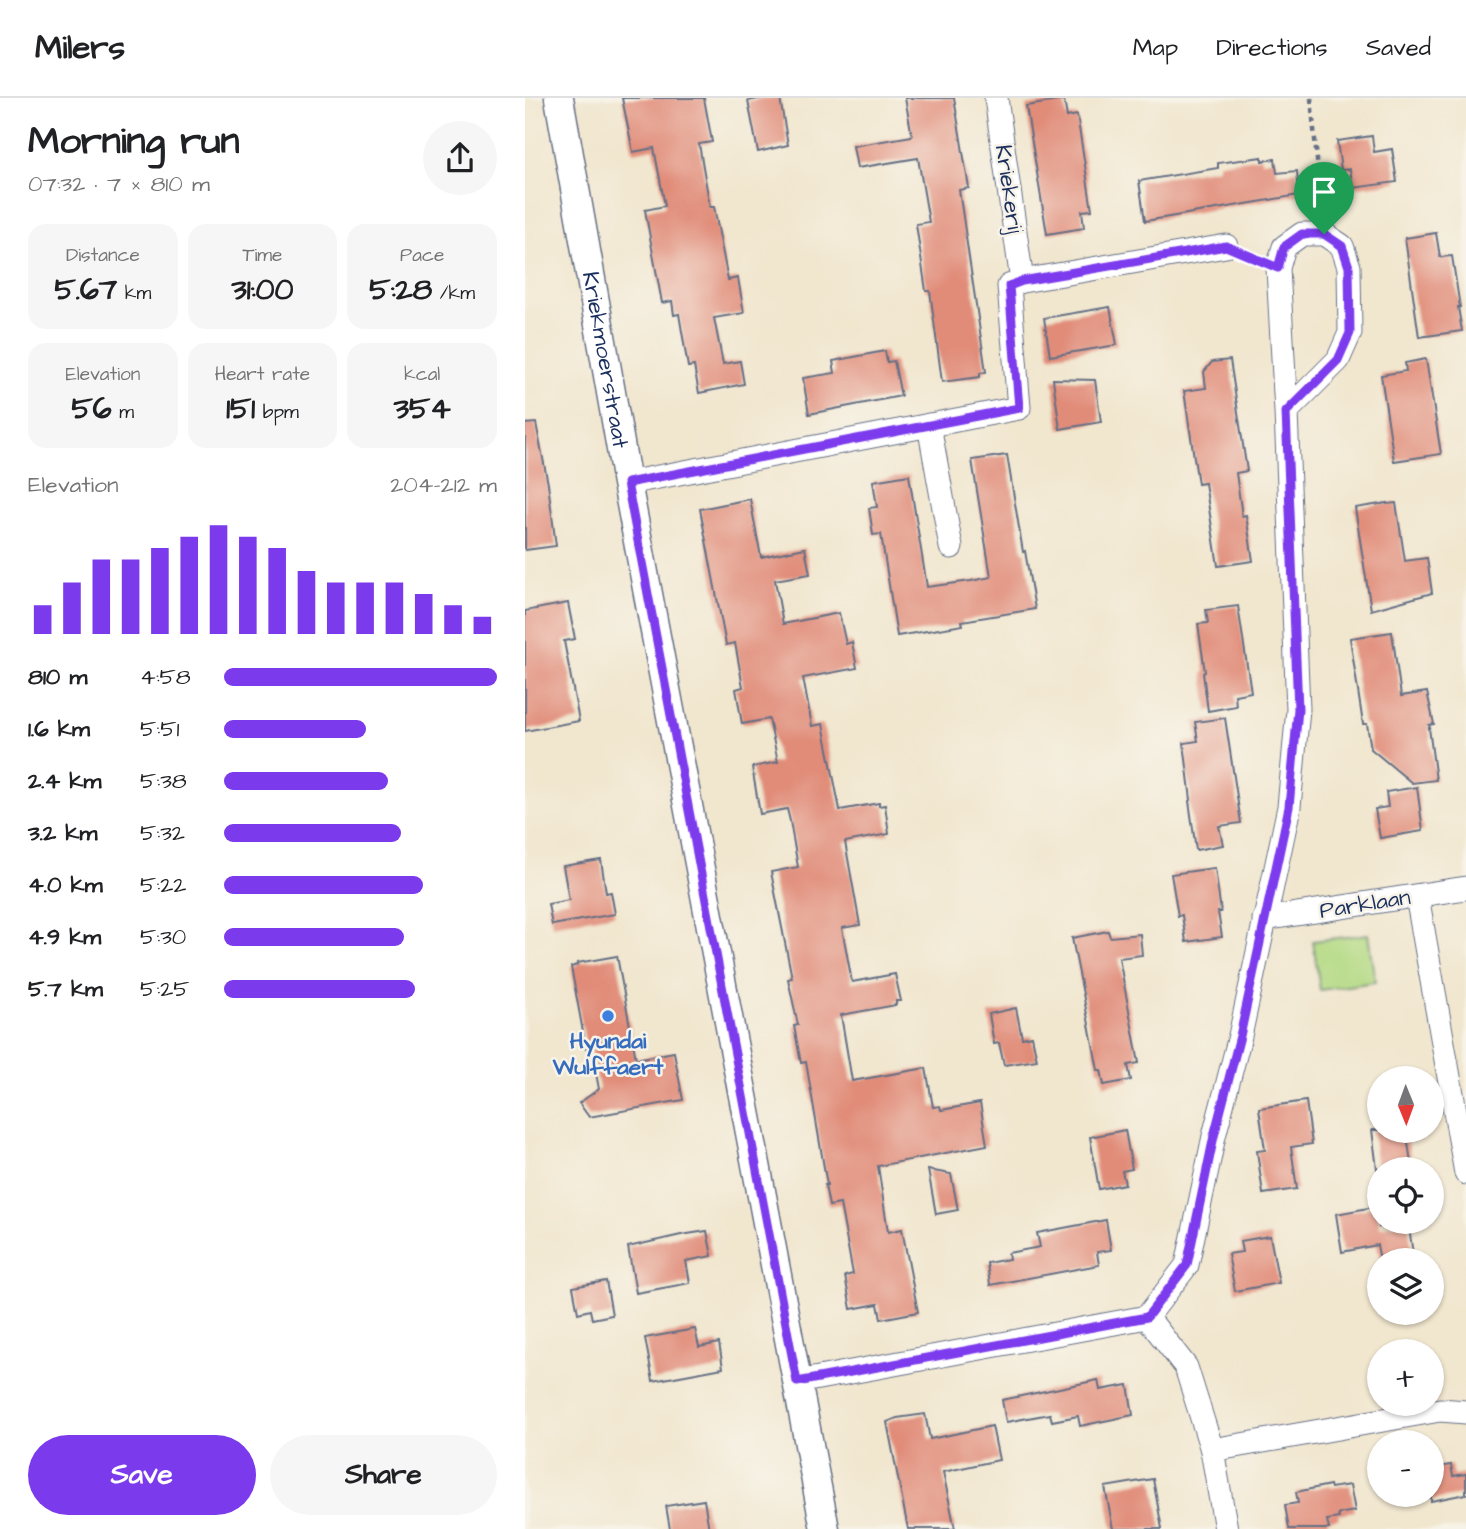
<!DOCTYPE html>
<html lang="en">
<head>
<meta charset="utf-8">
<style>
  body { margin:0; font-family:"Architects Daughter",sans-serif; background:#f6f6f6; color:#202124; height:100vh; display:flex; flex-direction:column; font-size:26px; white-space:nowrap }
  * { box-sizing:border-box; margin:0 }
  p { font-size:23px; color:#757577 }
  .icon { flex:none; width:38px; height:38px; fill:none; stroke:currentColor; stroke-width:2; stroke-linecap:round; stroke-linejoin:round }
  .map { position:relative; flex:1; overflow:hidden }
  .details { display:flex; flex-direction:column; background:#fff; width:525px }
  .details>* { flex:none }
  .needle { width:46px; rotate:179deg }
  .tools { position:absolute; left:842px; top:968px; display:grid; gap:14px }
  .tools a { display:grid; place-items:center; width:77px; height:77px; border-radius:50%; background:#fff; box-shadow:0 2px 5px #0004; font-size:35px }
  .pin { position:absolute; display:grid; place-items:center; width:60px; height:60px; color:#fff; margin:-72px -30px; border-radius:50% 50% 50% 0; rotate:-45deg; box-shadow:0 0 7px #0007 }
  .pin .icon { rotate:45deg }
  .round { display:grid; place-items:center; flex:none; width:74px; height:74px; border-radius:37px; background:#f6f6f6 }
  .head { display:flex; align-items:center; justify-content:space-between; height:119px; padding:0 28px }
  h1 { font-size:38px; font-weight:800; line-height:52px }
  .metrics { display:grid; grid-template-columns:repeat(3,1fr); gap:10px; height:119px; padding:7px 28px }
  .metrics div { display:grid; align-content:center; border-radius:18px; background:#f6f6f6; text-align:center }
  .metrics b { font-size:30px; font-weight:800 }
  .metrics small { font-size:19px; font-weight:400 }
  .metrics p { font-size:19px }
  .chart { height:196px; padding:14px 28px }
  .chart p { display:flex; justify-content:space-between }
  .chart svg { width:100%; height:126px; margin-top:7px; stroke:#7c3aed; stroke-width:6 }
  .cta { display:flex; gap:14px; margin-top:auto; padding:14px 28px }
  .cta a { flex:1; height:80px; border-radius:42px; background:#7c3aed; color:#fff; font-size:28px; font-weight:800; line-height:80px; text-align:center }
  .cta a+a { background:#f6f6f6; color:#202124 }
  ul { padding:0 28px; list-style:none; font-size:23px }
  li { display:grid; grid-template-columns:112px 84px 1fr; align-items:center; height:52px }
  li i { height:18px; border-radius:9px; background:#7c3aed }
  header { display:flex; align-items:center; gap:42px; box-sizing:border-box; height:98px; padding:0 35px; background:#fff; border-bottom:2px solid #e0e0e0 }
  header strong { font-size:33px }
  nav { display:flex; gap:38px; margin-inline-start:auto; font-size:24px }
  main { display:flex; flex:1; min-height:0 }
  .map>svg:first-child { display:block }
  .green { fill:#b4da83; stroke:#688470; stroke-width:2 }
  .building { fill:#e18c79 }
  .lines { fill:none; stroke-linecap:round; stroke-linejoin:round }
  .minor-casing { stroke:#666f85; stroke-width:25 }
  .tertiary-casing { stroke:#666f85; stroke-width:31 }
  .path { stroke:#666f85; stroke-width:4.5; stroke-dasharray:5 5; stroke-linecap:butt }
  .minor { stroke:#fff; stroke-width:23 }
  .tertiary { stroke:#fff; stroke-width:28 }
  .route-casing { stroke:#fff; stroke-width:14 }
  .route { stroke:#7c3aed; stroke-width:9 }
  .shop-dot { fill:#3f7fe0; stroke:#f7f3e8; stroke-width:2.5 }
  .labels { text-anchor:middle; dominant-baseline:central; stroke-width:5; stroke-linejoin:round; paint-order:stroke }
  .street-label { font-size:23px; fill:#1b2f5e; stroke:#f7f3e8 }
  .shop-label { font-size:23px; font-weight:bold; fill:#366cbe; stroke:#f7f3e8 }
</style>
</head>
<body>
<header>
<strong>Milers</strong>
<nav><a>Map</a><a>Directions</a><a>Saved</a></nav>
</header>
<main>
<section class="details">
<div class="head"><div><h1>Morning run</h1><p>07:32 · 7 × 810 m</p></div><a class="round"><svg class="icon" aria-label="share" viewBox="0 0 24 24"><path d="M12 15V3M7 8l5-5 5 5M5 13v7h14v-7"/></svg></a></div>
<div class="metrics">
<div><p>Distance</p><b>5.67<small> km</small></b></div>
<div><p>Time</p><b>31:00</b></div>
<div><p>Pace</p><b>5:28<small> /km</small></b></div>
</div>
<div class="metrics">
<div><p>Elevation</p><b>56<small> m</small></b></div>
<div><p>Heart rate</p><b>151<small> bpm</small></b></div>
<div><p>kcal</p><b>354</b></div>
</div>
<div class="chart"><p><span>Elevation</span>204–212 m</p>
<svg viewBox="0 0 160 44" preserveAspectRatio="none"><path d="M5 44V34M15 44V26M25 44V18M35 44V18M45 44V14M55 44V10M65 44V6M75 44V10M85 44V14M95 44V22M105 44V26M115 44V26M125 44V26M135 44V30M145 44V34M155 44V38"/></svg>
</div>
<ul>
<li><b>810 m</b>4:58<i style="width:100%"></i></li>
<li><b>1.6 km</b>5:51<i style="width:52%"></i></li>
<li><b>2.4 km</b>5:38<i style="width:60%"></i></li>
<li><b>3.2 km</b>5:32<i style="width:65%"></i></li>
<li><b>4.0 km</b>5:22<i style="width:73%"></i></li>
<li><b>4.9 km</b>5:30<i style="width:66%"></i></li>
<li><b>5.7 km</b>5:25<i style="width:70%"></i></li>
</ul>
<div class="cta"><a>Save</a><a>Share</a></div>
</section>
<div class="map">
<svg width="941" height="1431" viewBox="0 0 941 1431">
  <rect width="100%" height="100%" fill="#f7f3e8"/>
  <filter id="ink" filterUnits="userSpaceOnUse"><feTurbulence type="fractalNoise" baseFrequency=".0143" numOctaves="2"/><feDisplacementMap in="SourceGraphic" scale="14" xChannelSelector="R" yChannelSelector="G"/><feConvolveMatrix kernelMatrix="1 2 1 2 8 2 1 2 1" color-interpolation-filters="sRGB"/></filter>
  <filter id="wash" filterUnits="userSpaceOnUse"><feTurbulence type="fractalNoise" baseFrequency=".00686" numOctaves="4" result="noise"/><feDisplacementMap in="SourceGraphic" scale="28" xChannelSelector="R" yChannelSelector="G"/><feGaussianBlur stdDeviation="1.57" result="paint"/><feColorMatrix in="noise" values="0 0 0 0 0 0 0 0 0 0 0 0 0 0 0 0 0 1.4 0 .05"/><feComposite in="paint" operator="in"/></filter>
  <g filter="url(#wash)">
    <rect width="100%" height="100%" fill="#f1e6ce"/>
    <polygon class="green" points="843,836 850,884 795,892 788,843"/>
    <g id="blocks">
      <g class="building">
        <polygon points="97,0 179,0 187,44 174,46 185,109 189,109 203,182 213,180 219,215 189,220 198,266 215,263 219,286 174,295 169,268 163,269 154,216 149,217 147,203 137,205 120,112 140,108 129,50 108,54"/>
        <polygon points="238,0 255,0 263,47 233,54 223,3"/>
        <polygon points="380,0 429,0 444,90 434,92 461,274 455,275 455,279 417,284 405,193 401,193 391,126 404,124 393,60 332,70 328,48 387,38"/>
        <polygon points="539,2 542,19 552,17 567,112 557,113 559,130 522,136 501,8"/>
        <polygon points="847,38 849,54 867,51 872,84 828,90 825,71 816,72 812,43"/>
        <polygon points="737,59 737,63 750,61 752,75 772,73 774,97 620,123 614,83 693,70 693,65"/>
        <polygon points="911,135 915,159 927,158 935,209 933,209 937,233 894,239 880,140"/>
        <polygon points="585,209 592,247 525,258 519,220"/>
        <polygon points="360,253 362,264 369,263 376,298 284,316 278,280 310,275 308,263"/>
        <polygon points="901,261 916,356 869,363 856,277 881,273 880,265"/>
        <polygon points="705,262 722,373 711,375 717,418 721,417 728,463 693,468 680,385 673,386 659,293 681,290 679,274 687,264"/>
        <polygon points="528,281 570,282 576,324 535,331"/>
        <polygon points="11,325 23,386 31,448 0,452 0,326"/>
        <polygon points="482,357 498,454 500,453 510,511 437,523 438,527 372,538 356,436 348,437 344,410 352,409 348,383 384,377 402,489 446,483 466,479 447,362"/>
        <polygon points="225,401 236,459 280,450 285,476 250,482 258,526 314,515 321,546 327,544 332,570 278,580 287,628 298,626 315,712 354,705 354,708 360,707 364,736 320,744 335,827 317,830 327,884 370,876 376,903 371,903 371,907 316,917 327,983 401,970 408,1009 415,1008 416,1012 455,1005 462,1047 353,1068 363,1134 377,1131 393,1214 356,1221 353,1206 326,1211 320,1178 328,1176 315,1106 304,1108 300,1087 302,1087 281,964 276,965 269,928 273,927 263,881 267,880 246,774 273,769 265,723 262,711 235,716 227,669 253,664 244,621 217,626 211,591 218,589 210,545 201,547 175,411"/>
        <polygon points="862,405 862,406 871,405 880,463 902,460 907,495 846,512 830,410"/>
        <polygon points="43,505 50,541 39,543 54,623 0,633 0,513"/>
        <polygon points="713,508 726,594 710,597 711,608 683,613 678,575 680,574 673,526 683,525 681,512"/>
        <polygon points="867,534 876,598 902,594 909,626 904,627 905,630 904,630 911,682 887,685 846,651 842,626 838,626 825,540"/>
        <polygon points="700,620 716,725 694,728 698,747 671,752 664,703 666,702 659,645 673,643 670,624"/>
        <polygon points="892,689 898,733 855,740 850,711 863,709 861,694"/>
        <polygon points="76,762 81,795 86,794 90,816 27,827 23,806 44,802 38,768"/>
        <polygon points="690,770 696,814 693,814 697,839 661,844 657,817 653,818 646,776"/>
        <polygon points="583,833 585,839 615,836 617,857 594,860 614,965 603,967 606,982 579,987 576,972 573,972 547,840"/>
        <polygon points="92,858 111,961 149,954 158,1002 64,1019 54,1005 74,991 66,949 61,950 46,869 52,867 52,865"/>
        <polygon points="491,910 497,940 507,938 512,962 479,967 474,945 469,946 464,916"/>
        <polygon points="781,1003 787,1046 766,1049 772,1091 738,1096 732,1053 740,1052 734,1010"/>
        <polygon points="600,1032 607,1071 597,1073 600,1086 574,1091 565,1039"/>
        <polygon points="847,1032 881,1032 887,1071 852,1071"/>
        <polygon points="403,1072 426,1076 433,1112 411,1116"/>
        <polygon points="854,1108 854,1129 883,1124 889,1162 855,1162 852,1147 817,1154 811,1116"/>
        <polygon points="581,1122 586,1152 572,1154 574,1167 465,1187 462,1165 484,1161 483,1155 515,1149 512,1135"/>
        <polygon points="182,1133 187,1158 161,1163 165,1185 111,1195 103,1149 156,1137"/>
        <polygon points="745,1138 754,1185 710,1193 703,1156 717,1154 715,1143"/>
        <polygon points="81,1183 87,1217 67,1221 65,1212 53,1215 48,1189"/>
        <polygon points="170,1231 174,1249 194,1245 198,1270 128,1283 120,1240"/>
        <polygon points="573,1282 575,1292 603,1287 608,1317 555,1328 553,1318 527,1323 525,1316 481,1324 477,1302"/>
        <polygon points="400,1316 405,1341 467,1328 474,1362 418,1374 430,1431 383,1431 362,1324 372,1320"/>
        <polygon points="926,1367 928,1378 941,1376 941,1396 906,1403 906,1370"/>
        <polygon points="628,1381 637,1431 588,1431 580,1389"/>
        <polygon points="805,1387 806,1390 825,1387 830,1413 813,1416 814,1420 802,1422 804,1431 764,1431 760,1407 773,1405 771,1394"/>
        <polygon points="179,1402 184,1431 145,1431 141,1408"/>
      </g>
    </g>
  </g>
  <g filter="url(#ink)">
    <use href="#blocks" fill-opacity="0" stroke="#666f85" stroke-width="2"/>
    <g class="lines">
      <defs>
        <g id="minor">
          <polyline points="471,0 497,183"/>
          <polyline points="404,327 426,449"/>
          <polyline points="102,385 494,310 484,188 497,183 701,148"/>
          <polyline points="892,798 941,1075"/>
          <polyline points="739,821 941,790"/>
          <polyline points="622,1219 661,1269 687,1352 701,1431"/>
          <polyline points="272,1284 622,1219 662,1167 689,1038 715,938 764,709 773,611 761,314 813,262 825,235 824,169 817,148 799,136 777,136 759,149 753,170 761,314"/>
          <polyline points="687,1352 915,1312 941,1314"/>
        </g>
        <g id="tertiary">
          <path id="s1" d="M 34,0 L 102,385 L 300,1431"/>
        </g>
      </defs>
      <use href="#minor" class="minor-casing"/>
      <use href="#tertiary" class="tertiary-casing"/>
      <polyline class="path" points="786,0 797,114"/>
      <use href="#minor" class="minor"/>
      <use href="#tertiary" class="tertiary"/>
    </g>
  </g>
  <g class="lines" filter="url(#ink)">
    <defs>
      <polygon id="route" points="777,136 799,136 817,148 824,169 825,235 813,262 761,314 773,611 764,709 715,938 689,1038 662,1167 622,1219 272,1284 102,385 494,310 484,188 497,183 701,148 753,170 759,149"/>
    </defs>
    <use href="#route" class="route-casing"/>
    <use href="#route" class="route"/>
  </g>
  <circle class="shop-dot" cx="83" cy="918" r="7"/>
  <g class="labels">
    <g class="street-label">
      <text transform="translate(484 91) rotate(82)">Kriekerij</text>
      <text stroke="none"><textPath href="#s1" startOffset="266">Kriekmoerstraat</textPath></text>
      <text transform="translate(840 806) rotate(-9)">Parklaan</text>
    </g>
    <g class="shop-label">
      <text x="83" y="943">Hyundai<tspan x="83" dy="26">Wulffaert</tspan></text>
    </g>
  </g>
</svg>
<div class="tools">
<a><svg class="needle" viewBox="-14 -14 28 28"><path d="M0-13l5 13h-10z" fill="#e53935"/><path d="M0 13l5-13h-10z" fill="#757577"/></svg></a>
<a><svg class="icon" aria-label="locate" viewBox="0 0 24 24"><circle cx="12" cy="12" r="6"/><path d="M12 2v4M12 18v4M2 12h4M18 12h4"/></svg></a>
<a><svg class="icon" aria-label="layers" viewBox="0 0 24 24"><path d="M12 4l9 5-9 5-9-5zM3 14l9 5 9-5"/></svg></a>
<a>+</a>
<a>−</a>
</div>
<div class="pin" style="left:799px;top:136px;background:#1e9e55"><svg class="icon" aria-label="arrive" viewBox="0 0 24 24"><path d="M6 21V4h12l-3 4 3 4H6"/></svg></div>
</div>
</main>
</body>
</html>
